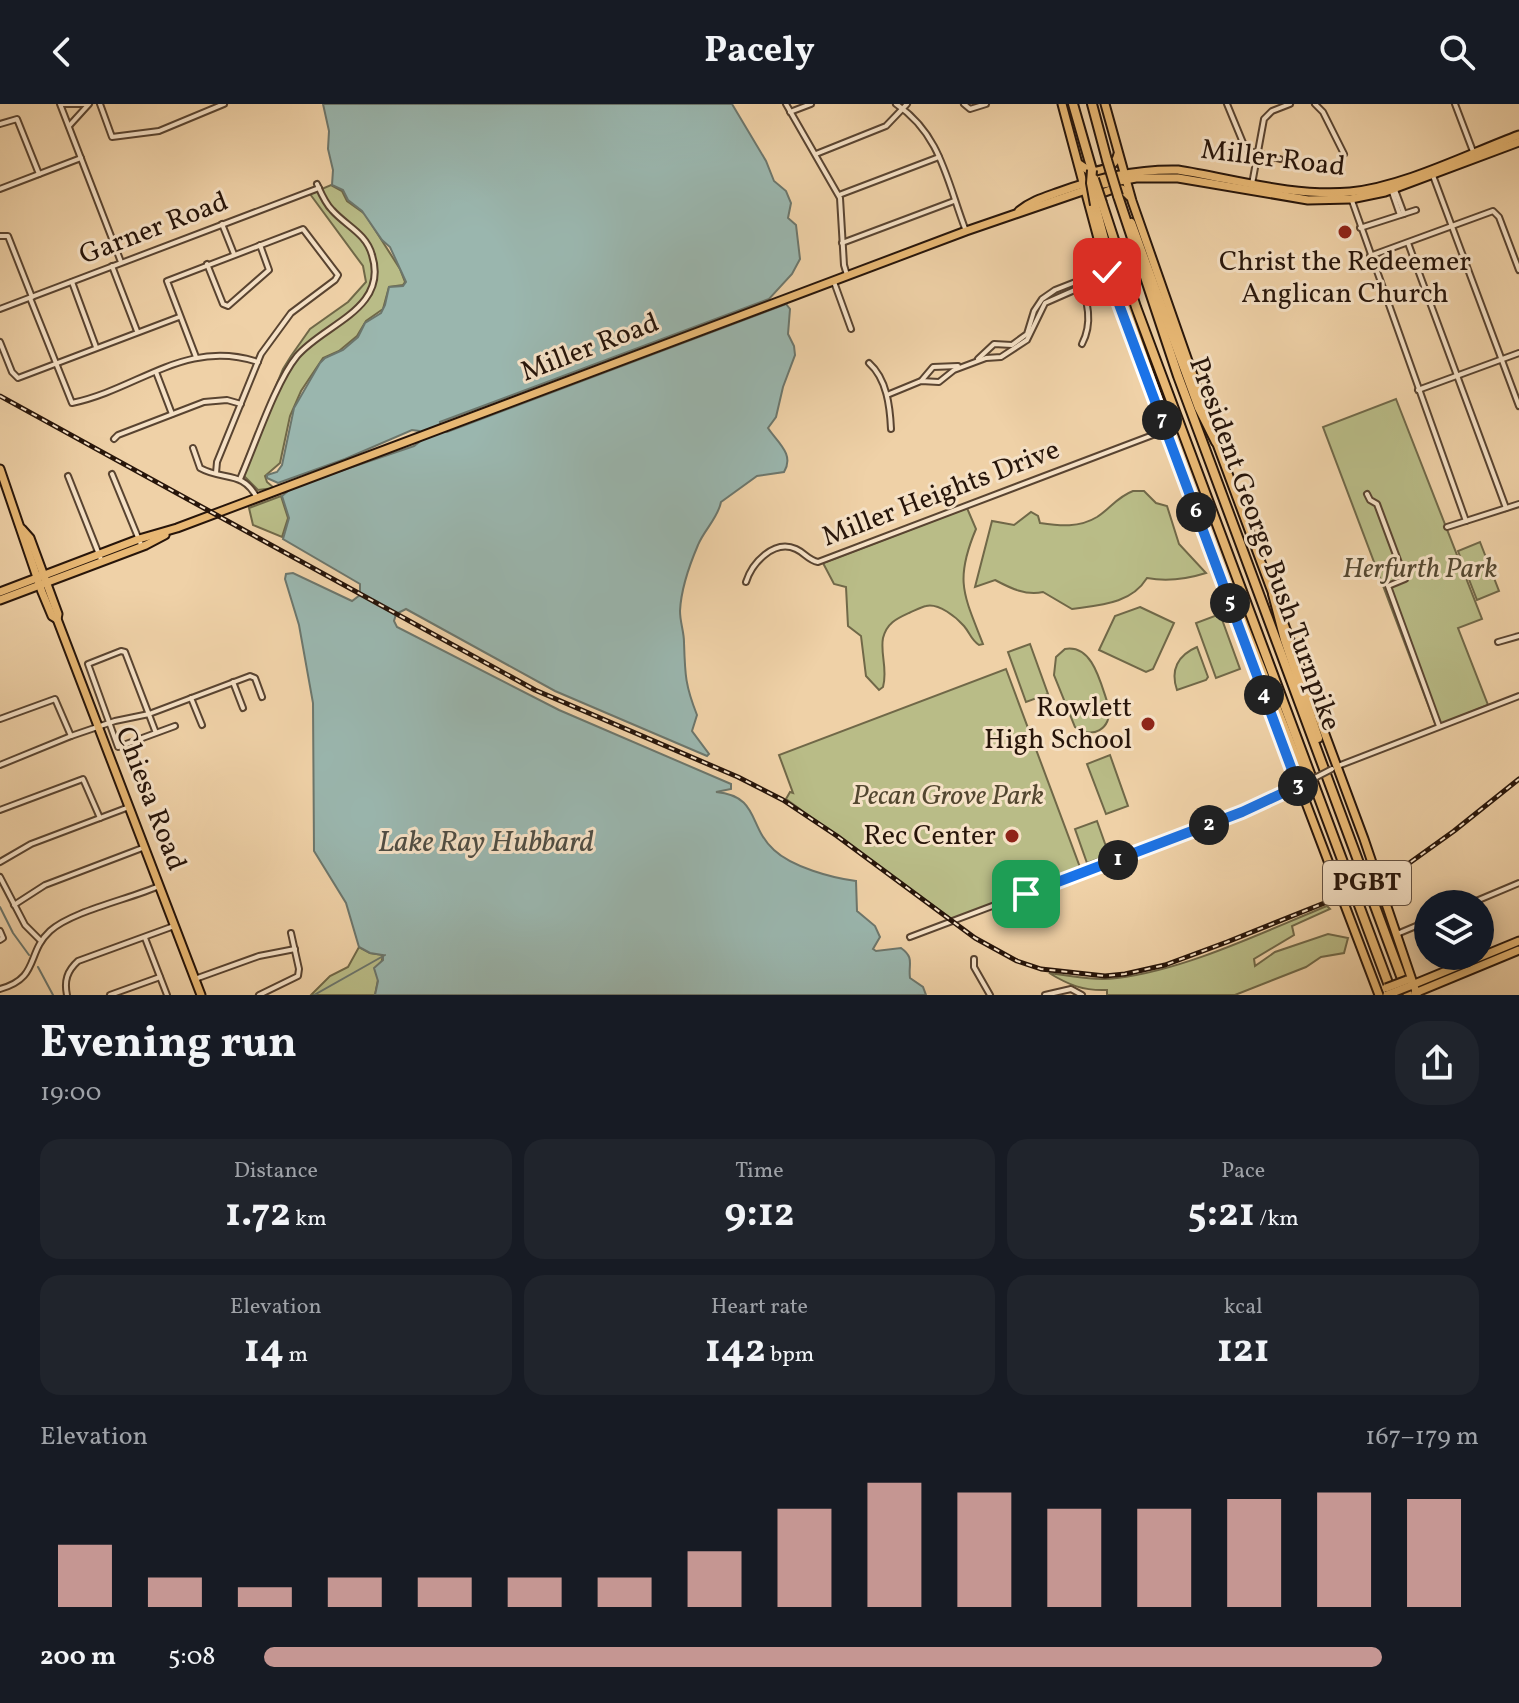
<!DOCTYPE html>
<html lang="en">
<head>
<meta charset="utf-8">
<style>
  body { margin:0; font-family:Vollkorn,serif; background:#20242c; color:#f1f3f6; height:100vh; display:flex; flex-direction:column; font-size:30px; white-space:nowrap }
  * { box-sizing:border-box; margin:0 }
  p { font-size:26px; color:#9ea1a6 }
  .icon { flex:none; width:44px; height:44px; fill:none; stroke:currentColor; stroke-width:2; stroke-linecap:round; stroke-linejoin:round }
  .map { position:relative; height:891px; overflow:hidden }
  .details { display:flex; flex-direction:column; background:#171b24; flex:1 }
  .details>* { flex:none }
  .controls { position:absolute; left:1414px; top:786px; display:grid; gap:16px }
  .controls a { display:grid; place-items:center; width:80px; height:80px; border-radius:50%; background:#171b24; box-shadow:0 4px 20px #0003; font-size:40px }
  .pin { position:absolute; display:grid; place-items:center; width:68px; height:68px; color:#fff; margin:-34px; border-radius:16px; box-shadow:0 4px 12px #0006 }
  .km { position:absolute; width:40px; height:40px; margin:-20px; border-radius:50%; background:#222; color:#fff; font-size:22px; line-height:40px; text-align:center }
  .round { display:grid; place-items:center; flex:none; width:84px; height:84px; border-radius:32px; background:#20242c }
  .headline { display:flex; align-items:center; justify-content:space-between; height:136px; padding:0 40px }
  h1 { font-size:44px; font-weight:700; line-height:60px }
  .stats { display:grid; grid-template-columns:repeat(3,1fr); gap:12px; height:136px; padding:8px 40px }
  .stats div { display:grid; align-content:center; border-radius:20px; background:#20242c; text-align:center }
  .stats b { font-size:40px; font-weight:700 }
  .stats small { font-size:22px; font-weight:400 }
  .stats p { font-size:22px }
  .chart { height:224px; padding:16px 40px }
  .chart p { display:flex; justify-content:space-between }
  .chart svg { width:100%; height:144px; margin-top:8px; stroke:#c59692; stroke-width:6 }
  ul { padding:0 40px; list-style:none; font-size:26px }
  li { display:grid; grid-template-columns:128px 96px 1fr; align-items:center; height:60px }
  li i { height:20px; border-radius:10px; background:#c59692 }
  header { display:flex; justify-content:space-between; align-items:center; height:104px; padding:0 40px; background:#171b24; font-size:36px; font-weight:700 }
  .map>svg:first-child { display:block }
  .green { fill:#b9bc87; stroke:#706848; stroke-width:2 }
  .water { fill:#9ab6ae; stroke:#6c766c; stroke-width:2 }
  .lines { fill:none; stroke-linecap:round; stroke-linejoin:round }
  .stream { stroke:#6c766c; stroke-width:2 }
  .minor-casing { stroke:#594431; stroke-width:8 }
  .major-casing { stroke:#27150a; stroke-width:11 }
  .highway-casing { stroke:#27150a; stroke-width:12 }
  .minor { stroke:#f5e1c6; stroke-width:4 }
  .major { stroke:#e8b874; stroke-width:7 }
  .highway { stroke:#e8b874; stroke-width:8 }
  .rail-casing { stroke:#27150a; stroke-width:5 }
  .rail { stroke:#f5e1c6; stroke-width:2; stroke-dasharray:6; stroke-linecap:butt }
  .minor-bridge-casing { stroke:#594431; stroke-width:8; stroke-linecap:butt }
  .major-bridge-casing { stroke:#27150a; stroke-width:11; stroke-linecap:butt }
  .highway-bridge-casing { stroke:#27150a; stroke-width:12; stroke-linecap:butt }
  .minor-bridge { stroke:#f5e1c6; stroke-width:4 }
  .major-bridge { stroke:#e8b874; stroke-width:7 }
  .highway-bridge { stroke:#e8b874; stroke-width:8 }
  .route-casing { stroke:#fff; stroke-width:16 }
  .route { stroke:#1a73e8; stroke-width:10 }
  .poi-dot { fill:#8f2418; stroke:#f5e1c6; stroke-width:3 }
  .labels { text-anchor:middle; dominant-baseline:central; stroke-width:6; stroke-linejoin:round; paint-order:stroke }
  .shield { fill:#f5e1c6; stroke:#655242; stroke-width:2 }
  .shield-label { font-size:26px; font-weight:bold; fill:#27150a }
  .street-label { font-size:28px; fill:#27150a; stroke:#f5e1c6 }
  .poi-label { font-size:28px; fill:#27150a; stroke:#f5e1c6; text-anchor:end }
  .park-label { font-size:28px; font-style:italic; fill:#534730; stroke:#f5e1c6 }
  .water-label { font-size:30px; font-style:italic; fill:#4f4d43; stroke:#f5e1c6 }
</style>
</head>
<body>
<header><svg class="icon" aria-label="back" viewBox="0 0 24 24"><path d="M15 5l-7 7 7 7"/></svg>Pacely<svg class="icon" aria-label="search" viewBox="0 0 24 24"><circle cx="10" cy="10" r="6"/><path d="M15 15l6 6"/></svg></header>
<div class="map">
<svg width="1519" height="891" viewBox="0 0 1519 891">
  <rect width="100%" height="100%" fill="#efd1a7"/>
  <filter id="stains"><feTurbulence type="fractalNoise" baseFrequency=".0025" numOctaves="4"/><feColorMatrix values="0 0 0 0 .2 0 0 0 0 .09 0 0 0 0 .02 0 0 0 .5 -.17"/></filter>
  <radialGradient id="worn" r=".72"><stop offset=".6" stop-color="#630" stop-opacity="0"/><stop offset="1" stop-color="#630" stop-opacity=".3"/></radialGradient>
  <g class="green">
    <polygon points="331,81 342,87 347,97 365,110 400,165 405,178 403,181 389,183 383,205 366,217 357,232 339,247 323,254 301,287 290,312 280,359 265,372 267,378 274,384 258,386 240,368 283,265 291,252 310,225 348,198 366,178 363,162 310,90"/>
    <polygon points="1396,295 1482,515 1458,524 1488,601 1436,622 1323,323"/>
    <path d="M 1133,387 L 1144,387 L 1156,399 L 1167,402 L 1179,440 L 1206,469 C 1187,475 1168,478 1147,474 C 1131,500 1100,501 1072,505 L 1043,488 C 1026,492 1010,484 995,476 L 975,483 L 992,417 L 1014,421 L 1031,408 L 1038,412 L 1040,419 C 1060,422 1079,424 1097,413 C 1111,404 1117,393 1133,387 Z"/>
    <polygon points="281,392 288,414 282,433 253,421 249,404"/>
    <path d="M 967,404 L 976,425 C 954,477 964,491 983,540 L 979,541 C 971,536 970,529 964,522 C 956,513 939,499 926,502 C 921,503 914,507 909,509 C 896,515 887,519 883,534 C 880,550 888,565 883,583 L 879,586 L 866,572 L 861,532 L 848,522 L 846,483 L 834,480 L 823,459 Z"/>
    <polygon points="1480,438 1499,487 1477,496 1458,447"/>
    <polygon points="1140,503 1174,519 1153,565 1146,568 1099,546 1115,512"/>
    <polygon points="1220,510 1240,565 1216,574 1196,519"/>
    <polygon points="1030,540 1048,590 1026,598 1008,548"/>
    <path d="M 1197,543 L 1208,573 L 1206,576 L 1177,586 C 1170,566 1178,551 1197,543 Z"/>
    <path d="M 1065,545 C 1094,540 1101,582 1109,603 C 1112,625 1092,636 1075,623 L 1054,571 L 1056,553 Z"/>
    <polygon points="1006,565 1081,766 953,816 786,695 790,688 793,689 779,651"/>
    <polygon points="1110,651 1128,702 1106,710 1087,660"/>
    <polygon points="1097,717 1109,751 1087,759 1075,725"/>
    <path d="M 1327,802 L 1330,805 L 1292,822 L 1294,831 L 1254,855 L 1255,862 L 1275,848 L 1328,830 L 1348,834 L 1344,849 L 1321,853 L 1306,863 L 1235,891 L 1107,891 L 1107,886 C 1083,887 1069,881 1049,869 C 1071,872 1094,877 1117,874 C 1185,866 1263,828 1327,802 Z"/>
    <polygon points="359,843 370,849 383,851 375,891 311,891 330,872 348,863"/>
  </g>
  <path class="water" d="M 323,0 L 732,0 L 766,57 L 774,77 L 786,87 L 791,99 L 788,114 L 796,121 L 800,155 L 792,170 L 769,195 L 440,318 L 442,327 L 447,328 L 786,200 L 790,205 L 788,230 L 794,242 L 795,251 L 783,283 L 776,313 L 768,324 C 777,338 795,350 784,368 L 757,372 L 721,398 C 718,414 704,426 698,441 C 689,462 681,485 680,507 C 680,518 684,528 684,538 C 685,570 685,581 697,611 L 692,627 L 709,650 L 707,652 L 555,587 L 406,505 L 396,510 L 394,517 L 397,523 L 559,606 L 731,680 L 731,685 L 716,688 C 760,692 748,723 774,746 C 792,763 832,774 856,777 L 857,807 L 875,822 L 880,833 L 873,845 L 876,847 L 901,844 C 915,854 908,860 910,874 L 923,883 L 926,891 L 375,891 L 378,877 L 374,864 L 383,856 L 383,851 L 370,849 L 359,843 L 346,799 L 314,747 L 313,599 L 299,521 L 285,475 L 286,470 L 293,469 L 352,497 L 360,491 L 360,480 L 283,435 L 289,414 L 282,392 L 293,383 L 414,342 L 423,335 L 419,327 L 412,326 L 345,355 L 278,379 L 267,374 L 267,371 L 277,368 L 282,361 L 294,304 L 320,259 L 325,254 L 343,246 L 358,233 L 365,219 L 381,209 L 385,201 L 389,183 L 403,182 L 406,178 L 390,143 L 382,136 L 362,107 L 348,96 L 343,86 L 332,81 L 333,66 L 328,45 L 329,27 Z"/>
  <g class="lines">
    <g class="stream">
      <polyline points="0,803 13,829 29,851"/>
      <polyline points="38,863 53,891"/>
      <polyline points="314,891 385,851"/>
    </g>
    <defs>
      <g id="minor">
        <polyline points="60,0 121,158"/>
        <polyline points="61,0 88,0"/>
        <polyline points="100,0 112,33 159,27 224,0"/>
        <polyline points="786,0 840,94 844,161 847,171"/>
        <path d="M 896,0 C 941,30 947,78 966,127"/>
        <polyline points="964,0 970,5 986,0"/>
        <polyline points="1227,0 1246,46 1280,55"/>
        <polyline points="1315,0 1323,8 1344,50"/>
        <polyline points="1455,0 1474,50"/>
        <polyline points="790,8 811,0"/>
        <polyline points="0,20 17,15 39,70"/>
        <polyline points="69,22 89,0"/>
        <polyline points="816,50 886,22 907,0"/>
        <polyline points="1432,69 1519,302"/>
        <polyline points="1252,80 1264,15 1272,7 1290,0"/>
        <polyline points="0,85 81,54"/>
        <polyline points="1391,85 1400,111"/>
        <polyline points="1395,86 1404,110"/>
        <polyline points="839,91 939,53"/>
        <polyline points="1351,94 1466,417"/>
        <polyline points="222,120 234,150"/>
        <polyline points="1360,124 1416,106"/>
        <polyline points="0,132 8,132 32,193"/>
        <polyline points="842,139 954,97"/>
        <polyline points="1408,139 1506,404"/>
        <polyline points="1370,152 1493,107 1499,113 1519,166"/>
        <polyline points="207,160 223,200 228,202 269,166 260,141"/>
        <polyline points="112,162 137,227"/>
        <path d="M 1079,176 C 1088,197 1093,219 1082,240"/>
        <polyline points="72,178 96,243"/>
        <polyline points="834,178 851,225"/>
        <path d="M 30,194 L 72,299 C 139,285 186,234 258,258"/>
        <polyline points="0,205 319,84"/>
        <polyline points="0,238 12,268 18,274 179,213"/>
        <polyline points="196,253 167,177 303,125 338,171 335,176 291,209 261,250 217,358 216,369"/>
        <polyline points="978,255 994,240 1012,241 1027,230 1034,207 1042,195 1055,186 1101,168 1107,168"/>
        <path d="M 869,259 C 887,275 890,303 891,325"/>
        <polyline points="156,268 172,310"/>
        <polyline points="922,276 933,263 958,262"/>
        <polyline points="1418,286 1519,249"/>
        <polyline points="887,291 921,277 939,278 954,266 986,254 1001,253 1027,236 1045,199 1102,174 1106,170"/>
        <polyline points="114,335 118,331 204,298 227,296 241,300"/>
        <path d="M 193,344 L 200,364 C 223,377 243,366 257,394"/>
        <polyline points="112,370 142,443"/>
        <polyline points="68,372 102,458"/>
        <path d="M 240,375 C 255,341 275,279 297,252 C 324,220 389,205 372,151 C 366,129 346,122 332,106 C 325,99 321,89 317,80"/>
        <polyline points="1367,390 1370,396 1377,400 1405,475 1388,482 1439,622"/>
        <polyline points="1447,423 1519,400"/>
        <path d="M 746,478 C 752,459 774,435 796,445 C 805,449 808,456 818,458 L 1166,326"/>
        <polyline points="1498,538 1519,532"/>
        <polyline points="233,578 243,604"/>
        <polyline points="191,594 202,621"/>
        <polyline points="0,615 55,595 71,632"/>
        <polyline points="156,629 125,548 121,547 88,560 118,643 175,622"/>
        <polyline points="0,661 71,632 115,617 149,610 250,572 255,574 262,593"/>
        <polyline points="1338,662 1519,592"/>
        <polyline points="0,706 83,675 100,714"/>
        <polyline points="0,758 31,740 129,703"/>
        <polyline points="0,773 25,821 41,837"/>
        <polyline points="1469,800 1519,779"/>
        <polyline points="14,801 45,781 145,743"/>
        <polyline points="0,827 3,834 0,836"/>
        <polyline points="1397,830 1428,817"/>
        <polyline points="910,833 1242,708 1299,682"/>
        <polyline points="145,834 167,891"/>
        <polyline points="974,855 974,863 990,891"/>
        <polyline points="195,875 259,852 295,845"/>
        <path d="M 0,885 C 40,874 26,849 50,827 C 72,807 130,795 159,782"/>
        <path d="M 67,891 C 64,877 67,867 78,857 L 174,822"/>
        <polyline points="110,891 160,873"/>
        <polyline points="259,891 298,872 299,865 291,829"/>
        <polyline points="1045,891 1071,885 1082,891"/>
      </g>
      <g id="major">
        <polyline points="1062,0 1107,168 1164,322"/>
        <polyline points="1105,0 1132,97 1209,317"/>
        <path d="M 1079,60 L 1091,68 C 1103,66 1115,64 1118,50"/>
        <polyline points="1094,92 1113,85 1122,85 1129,92"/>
        <path d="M 1019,107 C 1031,97 1045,93 1059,88 C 1099,73 1136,65 1178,66 C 1234,75 1293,93 1350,88 C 1403,83 1468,50 1519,31"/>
        <polyline points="1214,332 1274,493"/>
        <polyline points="1168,333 1221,475"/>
        <polyline points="0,365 42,488 52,512 57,515"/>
        <polyline points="22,425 30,434 58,510 57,515 201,891"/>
        <polyline points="0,488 139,435 177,424 966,127 1103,80 1136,74 1178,74 1308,96 1351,95 1385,88 1519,38"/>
        <polyline points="1227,491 1379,891"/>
        <polyline points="0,496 146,441 165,431"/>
        <polyline points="1284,520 1364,735 1417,891"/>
        <polyline points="1412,881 1519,837"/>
        <polyline points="1415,889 1519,846"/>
      </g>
      <g id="highway">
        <polyline points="1073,0 1092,66"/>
        <polyline points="1092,0 1107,56"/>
        <polyline points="1118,92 1178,272 1408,891"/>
        <polyline points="1102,99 1136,203 1391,887"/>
        <polyline points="1095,101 1112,165 1168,322 1170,338"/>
        <polyline points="1131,119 1199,304 1216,338"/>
        <polyline points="1219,470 1238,506 1305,676"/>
        <polyline points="1273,490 1285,536 1318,634"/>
      </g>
    </defs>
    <use href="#minor" class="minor-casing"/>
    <use href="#major" class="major-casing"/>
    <use href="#highway" class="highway-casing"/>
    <use href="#minor" class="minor"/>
    <use href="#major" class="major"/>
    <use href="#highway" class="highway"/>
    <defs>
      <polyline id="rail" points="0,292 535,586 738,673 783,696 837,732 975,834 1017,857 1041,865 1105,872 1125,870 1165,861 1227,838 1347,790 1401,765 1454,727 1519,675"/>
    </defs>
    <use href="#rail" class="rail-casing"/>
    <use href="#rail" class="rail"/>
    <defs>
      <polyline id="minor-bridge" points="1303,680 1332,665"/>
      <g id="major-bridge">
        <polyline points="1386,884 1407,876"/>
        <polyline points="1387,891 1410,882"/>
      </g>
      <g id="highway-bridge">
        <polyline points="1107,56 1118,92"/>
        <polyline points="1092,66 1091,79 1095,101"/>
        <polyline points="1094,75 1102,99"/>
      </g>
    </defs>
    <use href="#minor-bridge" class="minor-bridge-casing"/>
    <use href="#major-bridge" class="major-bridge-casing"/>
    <use href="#highway-bridge" class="highway-bridge-casing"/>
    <use href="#minor-bridge" class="minor-bridge"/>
    <use href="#major-bridge" class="major-bridge"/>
    <use href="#highway-bridge" class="highway-bridge"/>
  </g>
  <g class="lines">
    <defs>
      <polyline id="route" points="1026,790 1242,708 1298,682 1107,168"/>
    </defs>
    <use href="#route" class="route-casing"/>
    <use href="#route" class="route"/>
  </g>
  <g class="poi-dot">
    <circle cx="1345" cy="128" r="8"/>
    <circle cx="1148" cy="620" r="8"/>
    <circle cx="1012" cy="732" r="8"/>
  </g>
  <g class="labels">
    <rect class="shield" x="1323" y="757" width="88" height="44" rx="6"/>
    <g class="shield-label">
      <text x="1367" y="779">PGBT</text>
    </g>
    <g class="street-label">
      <text transform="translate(1273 55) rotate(7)">Miller Road</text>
      <text transform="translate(154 125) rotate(-21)">Garner Road</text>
      <text transform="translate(590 244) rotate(-21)">Miller Road</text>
      <text transform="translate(941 390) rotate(-21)">Miller Heights Drive</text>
      <text transform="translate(1264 440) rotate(70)">President George Bush Turnpike</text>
      <text transform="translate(150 695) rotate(69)">Chiesa Road</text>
    </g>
    <g class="poi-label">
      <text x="1345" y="158" text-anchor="middle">Christ the Redeemer<tspan x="1345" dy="32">Anglican Church</tspan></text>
      <text x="1132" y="604">Rowlett<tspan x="1132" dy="32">High School</tspan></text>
      <text x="996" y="732">Rec Center</text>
    </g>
    <g class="park-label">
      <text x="1420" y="465">Herfurth Park</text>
      <text x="948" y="692">Pecan Grove Park</text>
    </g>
    <g class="water-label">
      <text x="486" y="739">Lake Ray Hubbard</text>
    </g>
  </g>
  <rect width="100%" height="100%" filter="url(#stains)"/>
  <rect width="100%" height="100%" fill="url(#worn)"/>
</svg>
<div class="controls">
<a><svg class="icon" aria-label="layers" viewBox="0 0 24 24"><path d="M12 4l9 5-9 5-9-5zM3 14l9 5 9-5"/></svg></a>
</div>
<div class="pin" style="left:1026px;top:790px;background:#1e9e55"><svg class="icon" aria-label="arrive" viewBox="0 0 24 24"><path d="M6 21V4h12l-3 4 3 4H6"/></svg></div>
<div class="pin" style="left:1107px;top:168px;background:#d93025"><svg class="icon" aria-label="check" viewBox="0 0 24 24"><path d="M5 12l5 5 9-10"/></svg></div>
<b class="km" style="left:1118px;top:756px">1</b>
<b class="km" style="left:1209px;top:721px">2</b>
<b class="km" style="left:1298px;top:682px">3</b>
<b class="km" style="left:1264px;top:591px">4</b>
<b class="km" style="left:1230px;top:499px">5</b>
<b class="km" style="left:1196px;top:408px">6</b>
<b class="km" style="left:1162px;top:316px">7</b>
</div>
<section class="details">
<div class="headline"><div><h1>Evening run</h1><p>19:00</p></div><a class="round"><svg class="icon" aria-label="share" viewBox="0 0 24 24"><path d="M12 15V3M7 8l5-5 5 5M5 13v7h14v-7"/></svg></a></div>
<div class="stats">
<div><p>Distance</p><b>1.72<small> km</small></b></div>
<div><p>Time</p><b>9:12</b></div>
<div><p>Pace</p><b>5:21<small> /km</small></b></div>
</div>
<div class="stats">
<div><p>Elevation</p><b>14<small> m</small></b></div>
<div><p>Heart rate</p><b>142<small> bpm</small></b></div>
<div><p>kcal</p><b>121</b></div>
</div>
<div class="chart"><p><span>Elevation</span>167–179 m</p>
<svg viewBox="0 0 160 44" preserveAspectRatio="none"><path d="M5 44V25M15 44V35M25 44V38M35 44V35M45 44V35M55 44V35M65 44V35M75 44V27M85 44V14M95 44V6M105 44V9M115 44V14M125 44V14M135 44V11M145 44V9M155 44V11"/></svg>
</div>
<ul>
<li><b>200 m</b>5:08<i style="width:92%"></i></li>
</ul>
</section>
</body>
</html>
